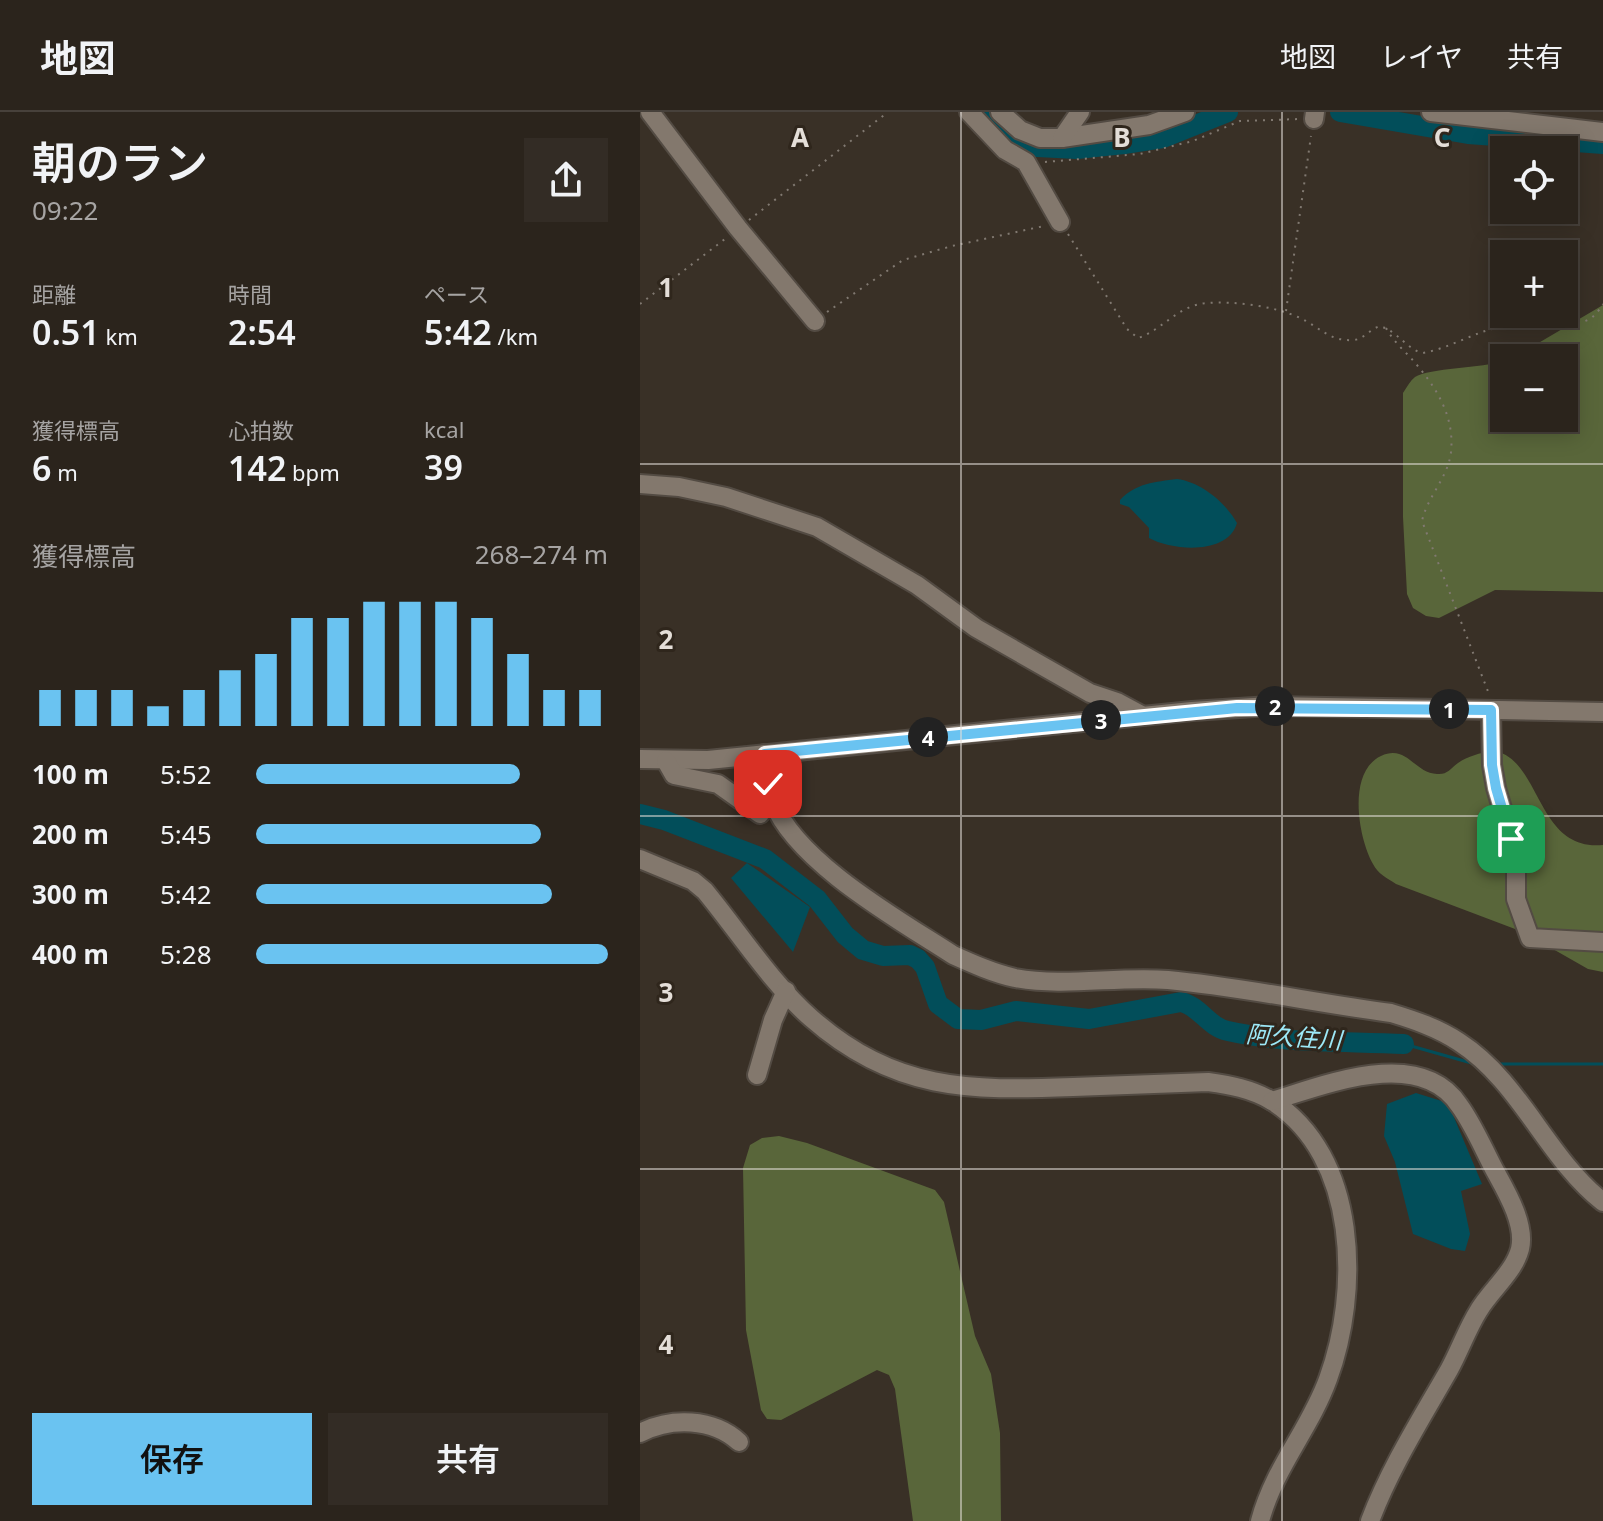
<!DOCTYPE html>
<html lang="ja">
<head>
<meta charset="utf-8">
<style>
  body { margin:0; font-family:"Noto Sans","Noto Sans JP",sans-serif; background:#332c25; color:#f1f3f6; height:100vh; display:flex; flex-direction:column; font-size:30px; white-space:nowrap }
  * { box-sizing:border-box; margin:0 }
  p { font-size:26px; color:#a6a4a3 }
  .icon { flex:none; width:44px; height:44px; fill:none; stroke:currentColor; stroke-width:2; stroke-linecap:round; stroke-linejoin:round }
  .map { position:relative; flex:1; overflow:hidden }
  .side { display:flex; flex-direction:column; background:#2b241c; width:640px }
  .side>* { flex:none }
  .tools { position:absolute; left:850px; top:24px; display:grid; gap:16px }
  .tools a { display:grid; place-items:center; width:88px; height:88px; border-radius:0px; background:#2b241c; box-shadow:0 4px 20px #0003,0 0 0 2px #47413b; font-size:40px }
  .pin { position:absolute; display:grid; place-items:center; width:68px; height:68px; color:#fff; margin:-34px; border-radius:16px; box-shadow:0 4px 12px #0006 }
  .km { position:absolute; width:40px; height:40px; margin:-20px; border-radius:50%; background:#222; color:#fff; font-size:22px; line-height:40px; text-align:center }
  .round { display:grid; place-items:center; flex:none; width:84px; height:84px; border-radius:0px; background:#332c25 }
  .head { display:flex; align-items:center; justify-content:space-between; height:136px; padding:0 32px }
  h1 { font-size:44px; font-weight:600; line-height:60px }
  .metrics { display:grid; grid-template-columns:repeat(3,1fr); gap:12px; height:136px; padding:8px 32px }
  .metrics div { display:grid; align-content:center }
  .metrics b { font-size:34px; font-weight:600 }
  .metrics small { font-size:22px; font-weight:400 }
  .metrics p { font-size:22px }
  .chart { height:224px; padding:16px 32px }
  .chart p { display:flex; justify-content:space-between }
  .chart svg { width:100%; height:144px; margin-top:8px; stroke:#6ac3f1; stroke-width:6 }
  .button { display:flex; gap:16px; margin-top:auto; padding:16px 32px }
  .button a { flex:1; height:92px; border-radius:0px; background:#6ac3f1; color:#111; font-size:32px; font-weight:600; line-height:92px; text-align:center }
  .button a+a { background:#332c25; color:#f1f3f6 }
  ul { padding:0 32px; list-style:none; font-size:26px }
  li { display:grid; grid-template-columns:128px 96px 1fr; align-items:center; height:60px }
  li i { height:20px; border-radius:10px; background:#6ac3f1 }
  header { display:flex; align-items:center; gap:48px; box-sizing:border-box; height:112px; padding:0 40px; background:#2b241c; border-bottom:2px solid #47413b }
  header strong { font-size:38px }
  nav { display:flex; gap:44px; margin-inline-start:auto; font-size:28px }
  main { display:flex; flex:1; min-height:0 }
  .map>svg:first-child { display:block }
  .forest { fill:#59663a }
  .water { fill:#024e5a }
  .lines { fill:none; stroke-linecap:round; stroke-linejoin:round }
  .stream { stroke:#024e5a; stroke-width:3 }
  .river { stroke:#024e5a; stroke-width:20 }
  .minor-casing { stroke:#534b43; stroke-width:22 }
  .path { stroke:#817971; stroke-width:2; stroke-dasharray:2 6; stroke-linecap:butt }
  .minor { stroke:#83786d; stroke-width:18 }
  .route-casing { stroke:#fff; stroke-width:16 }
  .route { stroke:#6ac3f1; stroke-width:10 }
  .grid { fill:none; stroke:#e4ded8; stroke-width:2; stroke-opacity:0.55 }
  .labels { text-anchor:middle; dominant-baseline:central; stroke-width:6; stroke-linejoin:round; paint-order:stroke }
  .water-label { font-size:24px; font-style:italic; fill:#9de9f8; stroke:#2f261c }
  .grid-label { font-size:26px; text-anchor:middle; font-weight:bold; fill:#e4ded8; stroke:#2f261c; stroke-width:6; stroke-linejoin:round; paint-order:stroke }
</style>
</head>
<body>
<header>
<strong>地図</strong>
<nav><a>地図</a><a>レイヤ</a><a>共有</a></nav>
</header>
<main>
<section class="side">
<div class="head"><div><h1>朝のラン</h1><p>09:22</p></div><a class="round"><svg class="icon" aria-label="share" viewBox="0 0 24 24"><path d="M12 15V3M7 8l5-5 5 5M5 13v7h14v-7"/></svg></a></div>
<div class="metrics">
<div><p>距離</p><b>0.51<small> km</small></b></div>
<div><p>時間</p><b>2:54</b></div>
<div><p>ペース</p><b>5:42<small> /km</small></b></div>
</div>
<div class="metrics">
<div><p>獲得標高</p><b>6<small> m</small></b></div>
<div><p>心拍数</p><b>142<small> bpm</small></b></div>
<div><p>kcal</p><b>39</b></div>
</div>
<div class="chart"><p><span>獲得標高</span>268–274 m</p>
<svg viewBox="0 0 160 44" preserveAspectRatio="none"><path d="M5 44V33M15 44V33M25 44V33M35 44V38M45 44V33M55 44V27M65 44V22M75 44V11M85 44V11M95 44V6M105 44V6M115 44V6M125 44V11M135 44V22M145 44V33M155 44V33"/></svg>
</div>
<ul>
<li><b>100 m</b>5:52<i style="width:75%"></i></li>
<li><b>200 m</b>5:45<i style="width:81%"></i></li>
<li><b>300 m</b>5:42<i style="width:84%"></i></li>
<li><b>400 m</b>5:28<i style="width:100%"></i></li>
</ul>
<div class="button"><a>保存</a><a>共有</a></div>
</section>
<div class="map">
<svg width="963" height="1409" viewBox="0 0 963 1409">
  <rect width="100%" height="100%" fill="#393026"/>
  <g class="forest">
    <path d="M 963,193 L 963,480 L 855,478 L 799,506 L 786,504 L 773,496 L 767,482 L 763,405 L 763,281 C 767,275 770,269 775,265 C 789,256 843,256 864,249 L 864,306 L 924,306 L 924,246 L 873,246 Z"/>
    <path d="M 852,639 C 901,643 895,740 963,733 L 963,860 L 948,857 L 883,820 L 756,772 C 747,766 738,762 733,752 C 718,725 707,660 741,644 C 767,632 774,661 797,662 C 807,663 810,657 818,651 C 828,644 840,641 852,639 Z"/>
    <polygon points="139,1024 167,1031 295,1078 304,1090 335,1224 351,1262 360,1321 361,1409 273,1409 255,1277 249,1263 237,1258 141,1308 127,1307 121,1298 106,1218 103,1056 110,1033 122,1026"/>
  </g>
  <g class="water">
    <path d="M 537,367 C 561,370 585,390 597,411 C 588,443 533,439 509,426 L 509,416 L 489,395 L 480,392 L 480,388 C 496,371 515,370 537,367 Z"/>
    <polygon points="107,751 170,795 153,840 91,766"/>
    <polygon points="776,981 808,991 842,1072 821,1079 830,1122 825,1139 811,1137 773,1122 755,1050 744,1024 747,992"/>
  </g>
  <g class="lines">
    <g class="stream">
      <polyline points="764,932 835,952"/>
      <polyline points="855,952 963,952"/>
    </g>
    <g class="river">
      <polyline points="344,0 377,34 437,37 484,32 523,26 588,0"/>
      <polyline points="700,0 828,22 963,32"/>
      <path d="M 0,702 L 24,708 L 125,747 L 177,787 L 205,823 L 223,838 L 243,844 L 270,843 L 278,847 L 285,855 L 298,892 L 318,907 L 341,908 L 376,899 L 449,907 L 541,890 C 560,894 568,915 588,919 C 645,932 706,929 764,932"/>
    </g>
    <defs>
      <g id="minor">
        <polyline points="10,0 98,116 175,209"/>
        <polyline points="329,0 365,38 386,50 420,110"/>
        <polyline points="360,0 380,18 400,26 422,26 509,13 545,0"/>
        <polyline points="791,0 963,20"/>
        <polyline points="674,7 675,0"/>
        <polyline points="422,26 440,0"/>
        <polyline points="0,372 39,375 86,385 177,415 277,473 336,516 450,581 477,590 503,604"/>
        <polyline points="851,598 852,653 856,676 871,727 876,757 876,787 890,826 963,830"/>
        <path d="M 125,642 C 127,658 127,675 133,690 C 156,750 259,808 313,843 C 333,852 353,861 375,866 C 425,875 477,864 528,868 C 602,875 676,891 751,901 C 774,908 798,916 819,930 C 881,970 906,1045 963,1090"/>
        <polyline points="0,647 68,648 552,599 630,594 963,600"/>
        <polyline points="26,649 34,663 78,672 120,702"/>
        <path d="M 0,747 L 53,769 L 65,779 C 98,819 132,872 171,906 C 254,979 329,979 433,975 C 478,973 523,972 568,970 C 590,973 612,977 632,989 C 719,1044 720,1180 688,1267 C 670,1317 635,1354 620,1409"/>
        <polyline points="117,963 133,908 146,879"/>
        <path d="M 632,989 C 685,973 780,934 819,993 C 833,1012 843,1036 854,1057 C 866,1079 886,1112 880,1137 C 874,1160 851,1178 839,1198 C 827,1217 820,1238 809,1258 C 781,1307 750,1356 730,1409"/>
        <path d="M 0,1321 C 31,1305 73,1306 99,1330"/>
      </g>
    </defs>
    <use href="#minor" class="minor-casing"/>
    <g class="path">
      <polyline points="405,50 500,42 553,29 600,9 660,7"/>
      <polyline points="109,108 248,0"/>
      <path d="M 428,122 L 487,217 L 498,226 C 524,217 538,193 567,191 C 595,189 633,194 658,205 C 679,214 689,230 714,228 C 724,227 730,217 740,214 C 759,220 767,238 783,241 C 804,237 823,227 842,220 C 860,214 879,210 897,207 C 927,202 943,225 963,192"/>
      <polyline points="0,192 85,127"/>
      <polyline points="646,199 671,24"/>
      <polyline points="187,200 263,148 312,134 404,114"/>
      <path d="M 746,216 C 752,227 761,236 770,245 C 794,272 815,302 811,340 C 808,366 787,385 782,409 L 849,582"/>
    </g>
    <use href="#minor" class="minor"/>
  </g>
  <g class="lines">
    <defs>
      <polyline id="route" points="128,672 125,642 597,596 851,598 852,653 856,676 871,727"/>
    </defs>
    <use href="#route" class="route-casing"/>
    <use href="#route" class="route"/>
  </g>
  <path class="grid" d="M 321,0 L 321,1409M 642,0 L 642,1409M 0,352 L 963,352M 0,704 L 963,704M 0,1057 L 963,1057"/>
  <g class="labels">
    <g class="water-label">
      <text transform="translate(654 924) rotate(4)">阿久住川</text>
    </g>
  </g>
  <g class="grid-label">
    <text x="160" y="35">A</text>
    <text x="482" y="35">B</text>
    <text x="802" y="35">C</text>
    <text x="26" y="185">1</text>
    <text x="26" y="537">2</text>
    <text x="26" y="890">3</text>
    <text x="26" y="1242">4</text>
  </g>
</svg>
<div class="tools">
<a><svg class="icon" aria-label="locate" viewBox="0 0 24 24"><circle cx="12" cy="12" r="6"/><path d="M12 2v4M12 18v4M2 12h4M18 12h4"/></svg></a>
<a>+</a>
<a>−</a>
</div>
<div class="pin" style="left:871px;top:727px;background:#1e9e55"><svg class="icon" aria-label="arrive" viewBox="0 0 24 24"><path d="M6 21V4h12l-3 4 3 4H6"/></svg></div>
<div class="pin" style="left:128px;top:672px;background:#d93025"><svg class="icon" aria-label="check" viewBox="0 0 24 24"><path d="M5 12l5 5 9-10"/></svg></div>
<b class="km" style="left:809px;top:597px">1</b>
<b class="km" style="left:635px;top:594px">2</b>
<b class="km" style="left:461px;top:608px">3</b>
<b class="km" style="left:288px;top:625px">4</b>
</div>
</main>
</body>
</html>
